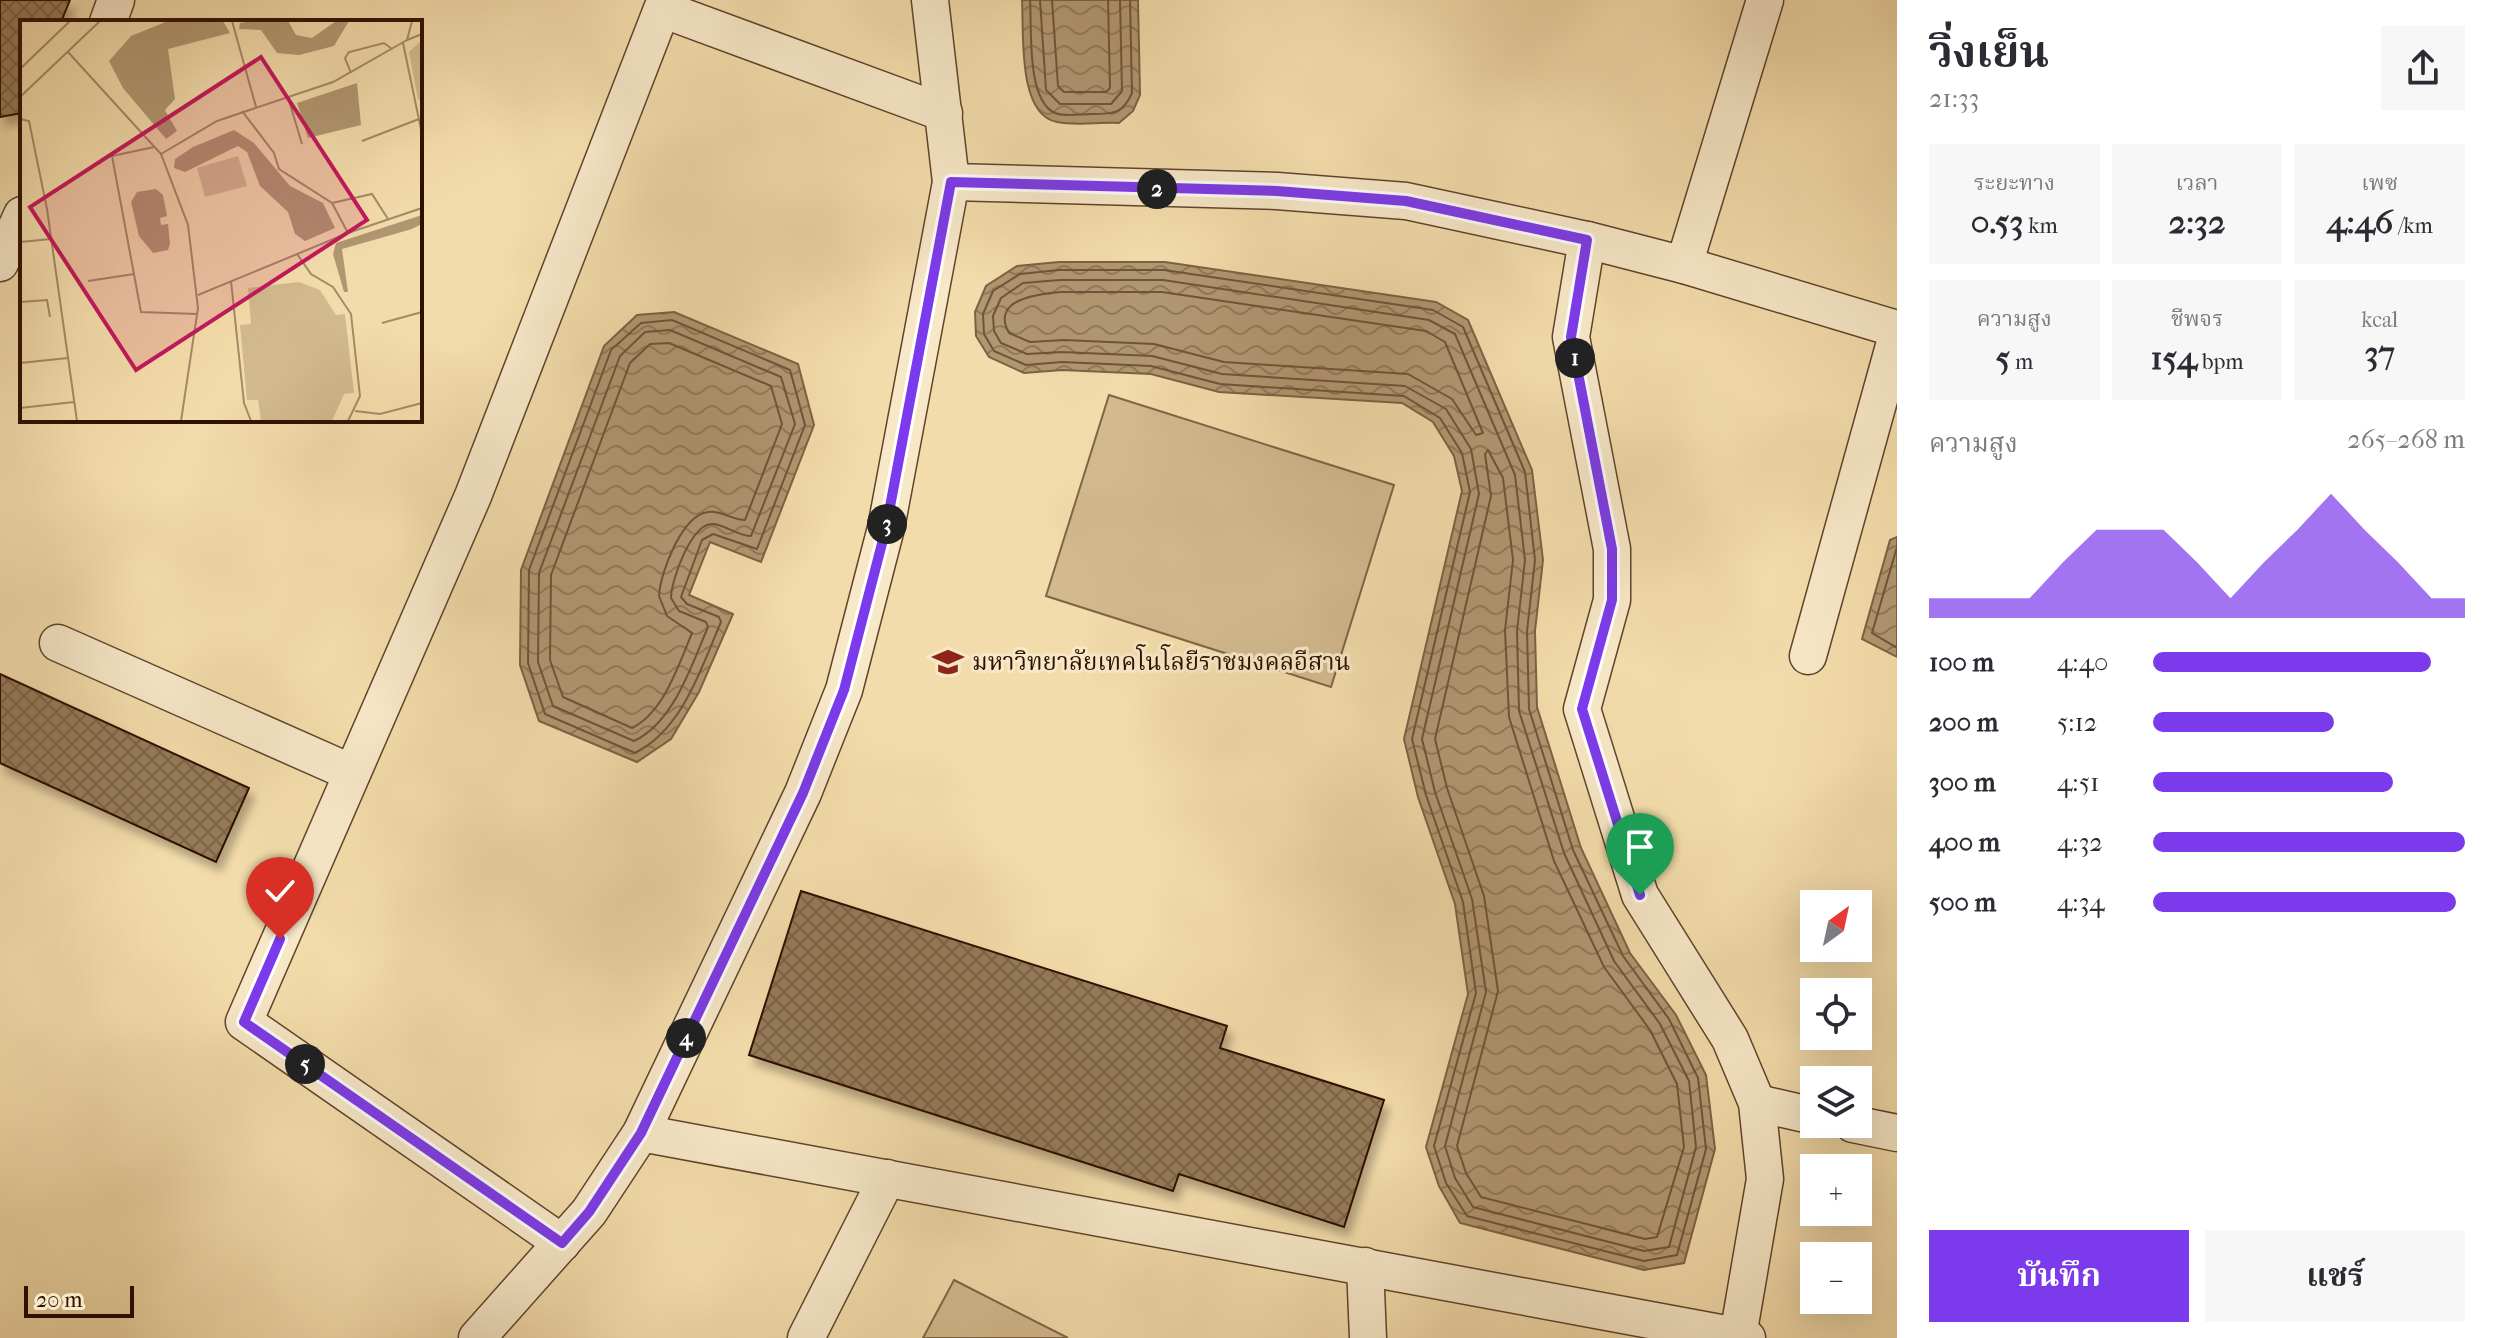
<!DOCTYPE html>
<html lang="th">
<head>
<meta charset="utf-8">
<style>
  body { margin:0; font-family:"IM FELL French Canon","Noto Serif Thai",serif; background:#f7f7f7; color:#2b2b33; height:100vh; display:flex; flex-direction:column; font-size:30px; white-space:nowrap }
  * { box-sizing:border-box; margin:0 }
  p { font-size:26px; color:#7c7c81 }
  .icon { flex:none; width:44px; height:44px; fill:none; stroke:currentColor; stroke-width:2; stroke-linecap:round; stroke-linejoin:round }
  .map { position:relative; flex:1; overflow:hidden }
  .panel { display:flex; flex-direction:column; background:#fff; width:600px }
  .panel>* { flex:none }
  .needle { width:52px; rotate:33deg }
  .controls { position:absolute; left:1800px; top:890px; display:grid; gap:16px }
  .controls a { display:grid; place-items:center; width:72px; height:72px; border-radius:0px; background:#fff; box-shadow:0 8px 32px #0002; font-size:40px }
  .scale { position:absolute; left:24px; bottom:20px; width:110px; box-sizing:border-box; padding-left:8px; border:4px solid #301000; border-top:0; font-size:22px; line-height:28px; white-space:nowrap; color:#301000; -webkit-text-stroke:6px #f7e8c8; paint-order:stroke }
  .pin { position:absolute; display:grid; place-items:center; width:68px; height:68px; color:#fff; margin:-82px -34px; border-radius:50% 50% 50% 0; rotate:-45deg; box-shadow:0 0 8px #0007 }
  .pin .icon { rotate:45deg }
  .km { position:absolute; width:40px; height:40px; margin:-20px; border-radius:50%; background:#222; color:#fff; font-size:22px; line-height:40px; text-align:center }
  .round { display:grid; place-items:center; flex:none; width:84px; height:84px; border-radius:0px; background:#f7f7f7 }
  .overview { display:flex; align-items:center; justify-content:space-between; height:136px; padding:0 32px }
  h1 { font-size:44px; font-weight:700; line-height:60px }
  .metrics { display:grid; grid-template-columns:repeat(3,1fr); gap:12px; height:136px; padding:8px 32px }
  .metrics div { display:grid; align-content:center; border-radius:0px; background:#f7f7f7; text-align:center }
  .metrics b { font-size:34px; font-weight:700 }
  .metrics small { font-size:22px; font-weight:400 }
  .metrics p { font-size:22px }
  .chart { height:224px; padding:16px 32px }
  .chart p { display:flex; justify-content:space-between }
  .chart svg { width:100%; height:144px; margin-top:8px; fill:#7c3aed; opacity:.7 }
  .cta { display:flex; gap:16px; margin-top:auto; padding:16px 32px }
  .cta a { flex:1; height:92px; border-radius:0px; background:#7c3aed; color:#fff; font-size:32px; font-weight:700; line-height:92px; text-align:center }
  .cta a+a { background:#f7f7f7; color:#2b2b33 }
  ul { padding:0 32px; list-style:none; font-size:26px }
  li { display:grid; grid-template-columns:128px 96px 1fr; align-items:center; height:60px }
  li i { height:20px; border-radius:10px; background:#7c3aed }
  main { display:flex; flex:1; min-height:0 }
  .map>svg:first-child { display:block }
  .garden { fill:#d2b98e; stroke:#816447; stroke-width:2 }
  .water { fill:url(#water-waves); stroke:#7d6144; stroke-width:2 }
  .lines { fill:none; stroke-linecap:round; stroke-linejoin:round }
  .shore { stroke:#705438; stroke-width:2 }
  .building { fill:url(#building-cross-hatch); stroke:#301000; stroke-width:2; filter:url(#shadow) }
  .minor-casing { stroke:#61432b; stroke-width:39 }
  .minor { stroke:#f7e8c8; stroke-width:36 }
  .route-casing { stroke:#fff; stroke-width:16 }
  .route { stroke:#7c3aed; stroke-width:10 }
  .labels { text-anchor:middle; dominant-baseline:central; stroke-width:6; stroke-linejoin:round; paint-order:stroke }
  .poi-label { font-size:24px; fill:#301000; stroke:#f7e8c8; text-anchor:start }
  .inset-road { fill:none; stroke:#a58a67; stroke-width:2 }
  .view { fill:#c2185b; fill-opacity:0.15; stroke:#c2185b; stroke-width:4 }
  .inset-edge { fill:none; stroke:#301000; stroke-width:4 }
</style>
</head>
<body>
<main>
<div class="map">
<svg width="1897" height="1338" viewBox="0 0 1897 1338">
  <defs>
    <pattern id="water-waves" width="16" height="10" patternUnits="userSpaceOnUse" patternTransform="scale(2)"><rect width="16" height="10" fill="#b19771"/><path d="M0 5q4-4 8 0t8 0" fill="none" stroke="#907a5a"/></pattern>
    <pattern id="building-cross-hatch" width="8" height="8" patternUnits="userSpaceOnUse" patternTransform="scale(2)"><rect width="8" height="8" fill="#957a59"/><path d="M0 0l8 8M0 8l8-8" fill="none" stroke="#7a6347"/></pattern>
    <filter id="shadow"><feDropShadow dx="5" dy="9" stdDeviation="4" flood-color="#0004"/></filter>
  </defs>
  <rect width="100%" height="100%" fill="#f3dcab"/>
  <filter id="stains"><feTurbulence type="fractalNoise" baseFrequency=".0025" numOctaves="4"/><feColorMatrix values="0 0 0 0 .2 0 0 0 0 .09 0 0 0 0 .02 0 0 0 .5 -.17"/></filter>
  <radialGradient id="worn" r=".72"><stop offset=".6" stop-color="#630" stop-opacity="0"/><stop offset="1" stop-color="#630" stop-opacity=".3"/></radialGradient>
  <g class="garden">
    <polygon points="1109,395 1394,485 1331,687 1046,596"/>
    <polygon points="954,1280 1068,1338 923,1338"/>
  </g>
  <g class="water">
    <path d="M 1022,0 L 1138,0 L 1140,95 L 1133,111 L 1119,123 C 1099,122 1076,126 1057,122 C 1017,115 1024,31 1022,0 Z"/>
    <polygon points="1059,262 1165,262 1436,302 1468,320 1532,470 1543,560 1535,631 1537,707 1581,848 1630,953 1676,1015 1706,1075 1715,1149 1684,1263 1644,1270 1460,1223 1439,1186 1426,1147 1468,994 1455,904 1418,797 1404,739 1462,491 1454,456 1433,422 1402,403 1219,392 1151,374 1062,370 1024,373 989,357 976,336 975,312 986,286 1017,266"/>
    <polygon points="674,312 798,364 814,425 761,562 710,542 689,595 733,614 699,692 671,739 637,762 539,721 520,665 521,570 604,346 637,315"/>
    <polygon points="1897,537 1897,657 1862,639 1890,540"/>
  </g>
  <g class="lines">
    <g class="shore">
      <path d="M 1030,0 C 1032,28 1026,100 1055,113 C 1065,117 1081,114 1092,114 C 1113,114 1123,114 1132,93 L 1130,0"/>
      <polyline points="1040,0 1046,90 1060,104 1111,104 1122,91 1120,0"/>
      <polyline points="1052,0 1058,86 1064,92 1106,92 1110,88 1108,0"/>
      <polygon points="1059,270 1164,270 1433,310 1463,327 1525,472 1535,560 1527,631 1529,709 1573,850 1623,956 1669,1019 1698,1078 1706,1149 1677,1255 1644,1261 1467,1216 1446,1183 1434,1146 1476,993 1463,902 1426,795 1412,739 1470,492 1462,453 1440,418 1404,396 1220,384 1151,366 1062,362 1026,365 994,351 984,334 983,314 993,291 1020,274"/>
      <polygon points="1060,280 1163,280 1429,320 1455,334 1515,475 1525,560 1517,631 1519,711 1564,853 1614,961 1660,1024 1689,1081 1696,1147 1669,1247 1644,1251 1473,1207 1455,1178 1445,1146 1486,992 1472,899 1435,792 1422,739 1479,494 1471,449 1446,409 1405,386 1222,374 1152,356 1062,352 1027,354 1001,343 994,331 993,316 1001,298 1023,283"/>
      <path d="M 1060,292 L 1162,292 L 1426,331 L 1445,342 L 1483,433 L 1476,435 L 1452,399 L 1408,374 L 1224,362 L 1154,344 L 1064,340 L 1030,342 L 1009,333 C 990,299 1039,294 1060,292 Z"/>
      <path d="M 672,320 L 790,370 L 805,425 L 757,549 L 713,534 L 702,540 L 681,597 L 687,604 L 719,617 L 721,622 C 701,668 683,729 635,753 L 545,714 L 528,663 L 529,570 L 611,350 L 641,323 Z"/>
      <path d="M 670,330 L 781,377 L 795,424 L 751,536 C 739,536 727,526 714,524 C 692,521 671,580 671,598 L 679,611 L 706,622 L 708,627 C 691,666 674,722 634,741 L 553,706 L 538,662 L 539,573 L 620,356 L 645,332 Z"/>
      <path d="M 669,343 L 771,386 L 782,424 L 745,520 C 732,520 721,510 708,512 C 682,515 660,573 659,596 L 667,616 L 692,633 C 679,664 664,712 632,728 L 563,697 L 550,660 L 551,575 L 630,363 L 650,344 Z"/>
      <polygon points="1488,450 1503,478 1513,560 1505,630 1509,717 1554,861 1604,967 1650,1030 1677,1084 1684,1147 1657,1237 1645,1239 1481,1197 1466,1173 1457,1146 1498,991 1484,896 1447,788 1435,739 1491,496 1485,454"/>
      <polyline points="1897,547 1872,633 1897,648"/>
    </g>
  </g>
  <g class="building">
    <polygon points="0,0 70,0 61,22 22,22 22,113 0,117"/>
    <polygon points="0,674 249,788 216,862 0,763"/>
    <polygon points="801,891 1227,1026 1220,1048 1384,1100 1344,1227 1179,1174 1173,1191 749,1055"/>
  </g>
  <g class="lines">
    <defs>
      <g id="minor">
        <polyline points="108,22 116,0"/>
        <polyline points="951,182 1277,191 1406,201 1587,240 1684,265 1897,329"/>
        <polyline points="1587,240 1571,337 1612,549 1612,600 1582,709 1640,895 1730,1039 1757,1103 1765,1179 1738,1336"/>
        <polyline points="0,263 22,215"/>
        <polyline points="1684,265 1765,0"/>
        <polyline points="58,643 352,773"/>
        <polyline points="1808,656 1897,335"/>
        <polyline points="1757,1103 1814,1116"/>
        <polyline points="1853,1124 1897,1133"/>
        <polyline points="641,1133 1747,1338"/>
        <polyline points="562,1243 244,1022 473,496 662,9 944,113"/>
        <polyline points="1365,1266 1368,1338"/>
        <polyline points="477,1338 589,1212 641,1133 803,793 844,690 886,528 951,182 930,0"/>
        <polyline points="806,1338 887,1178"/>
      </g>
    </defs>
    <use href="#minor" class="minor-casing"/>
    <use href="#minor" class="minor"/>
  </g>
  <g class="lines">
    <defs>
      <polyline id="route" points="280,939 244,1022 562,1243 589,1212 641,1133 803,793 844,690 886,528 951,182 1277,191 1406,201 1587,240 1571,337 1612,549 1612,600 1582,709 1640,895"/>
    </defs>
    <use href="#route" class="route-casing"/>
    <use href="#route" class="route"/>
  </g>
  <defs>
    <symbol id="university-bare" viewBox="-9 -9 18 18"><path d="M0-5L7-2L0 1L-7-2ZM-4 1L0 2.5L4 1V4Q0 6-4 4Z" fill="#8f2418" stroke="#f7e8c8" stroke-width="2.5" paint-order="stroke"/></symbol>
  </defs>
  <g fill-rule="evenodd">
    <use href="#university-bare" x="926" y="640" width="44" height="44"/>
  </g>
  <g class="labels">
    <g class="poi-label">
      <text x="972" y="662">มหาวิทยาลัยเทคโนโลยีราชมงคลอีสาน</text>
    </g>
  </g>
  <g transform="translate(20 20)">
    <rect width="402" height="402" fill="#f3dcab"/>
    <path d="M 402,20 L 402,79 L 398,80 L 389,32 Z" fill="#d2b98e"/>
    <path d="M 218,136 L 227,166 L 185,177 L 177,148 ZM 279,262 L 300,270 L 316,295 L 325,294 L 334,373 L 324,374 L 312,401 L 241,401 L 238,380 L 227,380 L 220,305 L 231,304 L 228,268 Z" fill="#d2b98e"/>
    <path d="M 148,1 L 203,1 L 210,13 L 148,29 L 155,79 L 145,90 L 157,111 L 146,119 L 103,68 L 89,41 L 111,16 ZM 231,1 L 268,1 L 276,15 L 292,18 L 316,1 L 329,1 L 314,26 L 279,35 L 257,33 L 241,10 L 219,9 L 220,3 ZM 337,63 L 341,105 L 288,118 L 277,83 ZM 214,110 L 234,123 L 270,166 L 303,183 L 315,208 L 285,221 L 275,214 L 268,192 L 240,166 L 227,132 L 218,126 L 165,152 L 154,148 L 155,139 L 173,127 ZM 136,169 L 143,175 L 147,196 L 140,198 L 141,205 L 148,204 L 150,224 L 148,230 L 133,233 L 119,216 L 111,182 L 117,172 ZM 402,195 L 402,204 L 392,209 L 322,229 L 328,272 L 324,272 L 313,234 L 316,223 Z" fill="#b19771"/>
    <path class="inset-road" d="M 212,1 L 236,87M 392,1 L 387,20 L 402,14M 383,23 L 402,114M 48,32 L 141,134 L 168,205 L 178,288 L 161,401M 0,49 L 50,1M 331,53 L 325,38 L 329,32 L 364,23 L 372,29M 0,77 L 80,1M 268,77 L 282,124M 222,91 L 254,133 L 259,149 L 312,183 L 328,213M 0,99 L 9,101 L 27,189 L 57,401M 342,121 L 399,99M 134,127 L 92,136 L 121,292 L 177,294M 141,134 L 197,101 L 313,62 L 387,20M 312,183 L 352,174 L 368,199M 0,222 L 31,219M 277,234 L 291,254 L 313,267 L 331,294 L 340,376 L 328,401M 68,261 L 114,254M 211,261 L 224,383 L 231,401M 178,275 L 328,213 L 402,188M 0,282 L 27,280 L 30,297M 362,303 L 402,292M 0,343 L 48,338M 0,388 L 54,382M 335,391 L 360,394 L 402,383"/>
    <path class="view" d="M 241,37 L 347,200 L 116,350 L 10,187 Z"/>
    <rect width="402" height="402" class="inset-edge"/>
  </g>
  <rect width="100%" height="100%" filter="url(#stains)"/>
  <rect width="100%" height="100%" fill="url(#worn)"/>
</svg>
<div class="controls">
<a><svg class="needle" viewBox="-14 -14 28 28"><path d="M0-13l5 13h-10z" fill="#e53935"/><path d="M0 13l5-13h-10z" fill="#7c7c81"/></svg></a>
<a><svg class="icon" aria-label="locate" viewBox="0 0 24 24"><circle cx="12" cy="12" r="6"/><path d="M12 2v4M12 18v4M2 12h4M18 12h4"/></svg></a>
<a><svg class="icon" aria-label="layers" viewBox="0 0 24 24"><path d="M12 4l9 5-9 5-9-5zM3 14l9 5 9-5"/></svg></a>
<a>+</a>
<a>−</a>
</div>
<div class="scale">20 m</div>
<div class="pin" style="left:1640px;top:895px;background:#1e9e55"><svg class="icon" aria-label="arrive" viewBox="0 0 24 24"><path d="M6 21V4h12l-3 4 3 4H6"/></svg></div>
<div class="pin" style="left:280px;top:939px;background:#d93025"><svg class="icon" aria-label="check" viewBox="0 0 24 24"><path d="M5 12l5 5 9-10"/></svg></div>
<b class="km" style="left:1575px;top:358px">1</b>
<b class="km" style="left:1157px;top:189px">2</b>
<b class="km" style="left:887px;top:524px">3</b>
<b class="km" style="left:686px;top:1038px">4</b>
<b class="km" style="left:305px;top:1064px">5</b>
</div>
<section class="panel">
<div class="overview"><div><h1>วิ่งเย็น</h1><p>21:33</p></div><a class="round"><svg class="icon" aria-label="share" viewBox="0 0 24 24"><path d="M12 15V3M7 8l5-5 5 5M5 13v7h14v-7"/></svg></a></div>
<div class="metrics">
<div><p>ระยะทาง</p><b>0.53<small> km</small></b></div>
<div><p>เวลา</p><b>2:32</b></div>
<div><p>เพซ</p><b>4:46<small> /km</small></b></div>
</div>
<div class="metrics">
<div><p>ความสูง</p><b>5<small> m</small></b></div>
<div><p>ชีพจร</p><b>154<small> bpm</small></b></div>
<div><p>kcal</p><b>37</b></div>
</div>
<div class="chart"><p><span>ความสูง</span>265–268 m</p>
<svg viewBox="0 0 160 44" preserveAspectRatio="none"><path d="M0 44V38L10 38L20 38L30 38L40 27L50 17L60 17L70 17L80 27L90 38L100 27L110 17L120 6L130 17L140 27L150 38L160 38V44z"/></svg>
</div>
<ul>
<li><b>100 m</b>4:40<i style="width:89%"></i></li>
<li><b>200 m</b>5:12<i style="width:58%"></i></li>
<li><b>300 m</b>4:51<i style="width:77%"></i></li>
<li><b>400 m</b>4:32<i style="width:100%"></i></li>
<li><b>500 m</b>4:34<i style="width:97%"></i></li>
</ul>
<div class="cta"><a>บันทึก</a><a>แชร์</a></div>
</section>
</main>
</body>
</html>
